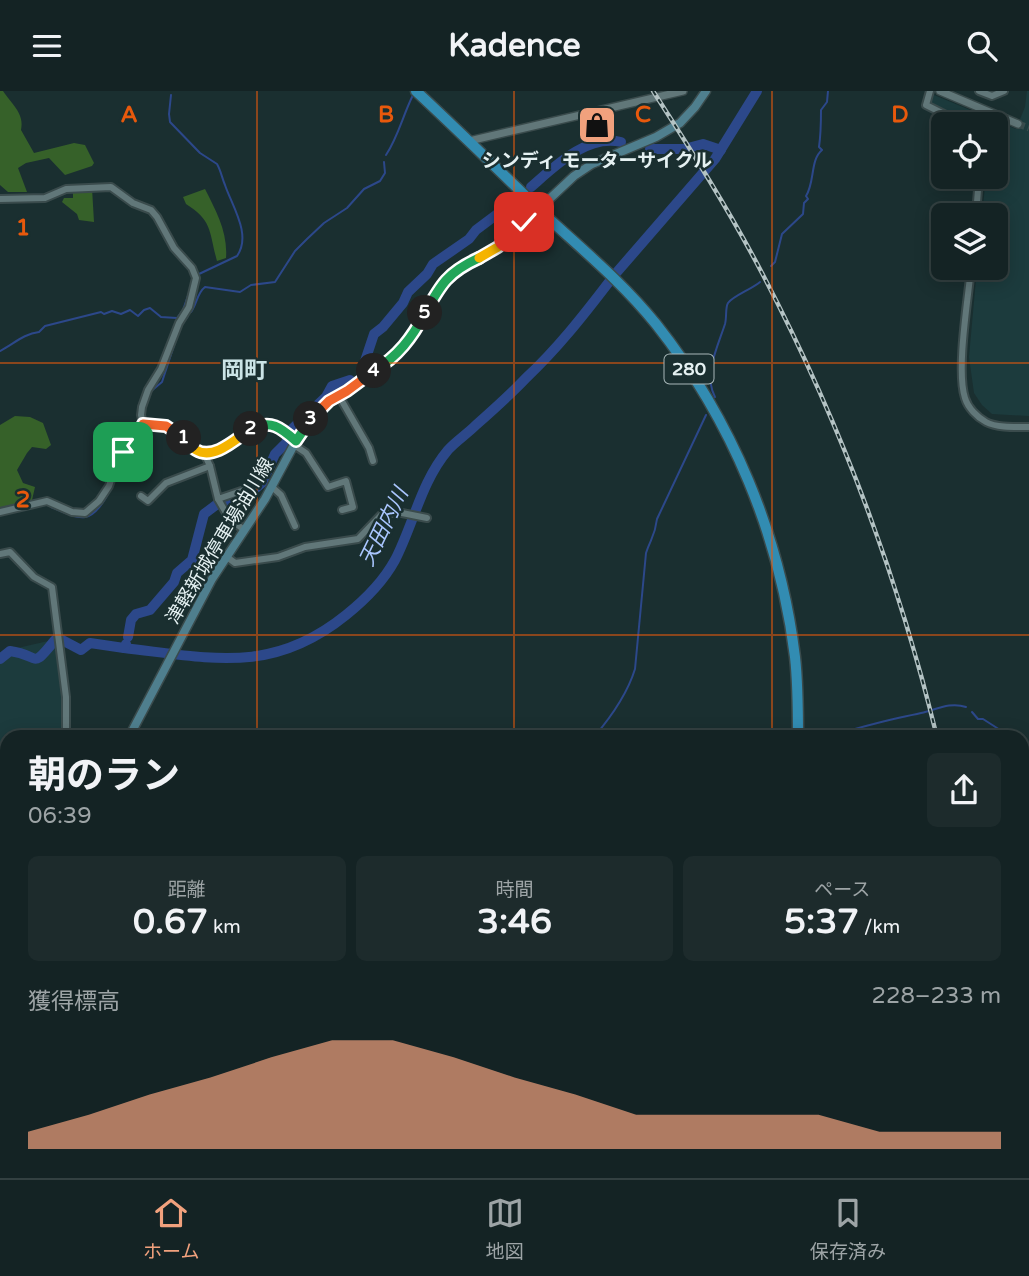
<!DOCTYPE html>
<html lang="ja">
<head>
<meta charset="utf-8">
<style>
  body { margin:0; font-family:"Varela Round","Noto Sans JP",sans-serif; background:#1d2b2c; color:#f1f3f6; height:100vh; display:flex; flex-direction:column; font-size:26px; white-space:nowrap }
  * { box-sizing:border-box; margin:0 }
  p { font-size:23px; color:#9da4a6 }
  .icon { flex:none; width:38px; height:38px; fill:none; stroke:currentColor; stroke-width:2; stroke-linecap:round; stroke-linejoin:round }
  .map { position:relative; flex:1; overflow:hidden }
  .panel { position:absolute; left:0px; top:639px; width:1029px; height:450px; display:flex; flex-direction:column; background:#142324; border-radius:21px 21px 0 0; box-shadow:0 4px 18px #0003,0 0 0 2px #334041 }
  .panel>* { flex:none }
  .tools { position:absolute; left:931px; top:21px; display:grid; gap:14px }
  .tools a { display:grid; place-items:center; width:77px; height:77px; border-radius:10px; background:#142324; box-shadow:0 4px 18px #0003,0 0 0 2px #334041; font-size:35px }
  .pin { position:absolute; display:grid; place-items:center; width:60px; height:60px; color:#fff; margin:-30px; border-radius:14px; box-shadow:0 4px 10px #0006 }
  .km { position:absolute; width:35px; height:35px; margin:-18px; border-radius:50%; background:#222; color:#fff; font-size:19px; line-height:35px; text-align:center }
  .round { display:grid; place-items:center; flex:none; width:74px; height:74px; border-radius:10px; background:#1d2b2c }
  .summary { display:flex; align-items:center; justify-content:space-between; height:119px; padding:0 28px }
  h1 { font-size:38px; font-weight:700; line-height:52px }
  .stats { display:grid; grid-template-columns:repeat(3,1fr); gap:10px; height:119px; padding:7px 28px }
  .stats div { display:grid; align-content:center; border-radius:10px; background:#1d2b2c; text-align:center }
  .stats b { font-size:35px; font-weight:700 }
  .stats small { font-size:19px; font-weight:400 }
  .stats p { font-size:19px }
  .chart { height:196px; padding:14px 28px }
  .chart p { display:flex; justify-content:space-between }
  .chart svg { width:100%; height:126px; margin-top:7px; fill:#f1a17d; opacity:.7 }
  header { display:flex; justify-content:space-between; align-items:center; height:91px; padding:0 28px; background:#142324; font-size:32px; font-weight:700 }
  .tab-bar { display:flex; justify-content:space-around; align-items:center; height:98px; border-top:2px solid #334041; background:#142324; font-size:19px; color:#9da4a6 }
  .tab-bar a { display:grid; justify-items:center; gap:4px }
  .tab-bar .current { color:#f1a17d }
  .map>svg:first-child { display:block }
  .built { fill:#1c3b3d }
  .green { fill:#366129 }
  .water { fill:#2c488a }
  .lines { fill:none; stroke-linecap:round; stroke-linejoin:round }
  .stream { stroke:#2c488a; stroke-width:2 }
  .river { stroke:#2c488a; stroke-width:10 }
  .tertiary-tunnel { stroke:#384c4d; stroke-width:7; stroke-dasharray:7 3.5; stroke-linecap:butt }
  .minor-casing { stroke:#3a4b4c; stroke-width:10 }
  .tertiary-casing { stroke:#3a4b4c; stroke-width:10 }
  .secondary-casing { stroke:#3a4b4c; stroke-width:11 }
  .trunk-casing { stroke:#3a4b4c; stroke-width:13 }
  .minor { stroke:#617779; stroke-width:6 }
  .tertiary { stroke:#617779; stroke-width:7 }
  .secondary { stroke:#4f7f8e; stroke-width:8 }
  .trunk { stroke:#328cb2; stroke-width:10 }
  .rail-casing { stroke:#b4c3c4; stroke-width:4.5 }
  .rail { stroke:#1a2f30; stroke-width:2; stroke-dasharray:5; stroke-linecap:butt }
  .split-1-casing { stroke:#fff; stroke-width:14 }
  .split-2-casing { stroke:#fff; stroke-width:14 }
  .split-3-casing { stroke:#fff; stroke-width:14 }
  .split-4-casing { stroke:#fff; stroke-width:14 }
  .split-5-casing { stroke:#fff; stroke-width:14 }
  .split-6-casing { stroke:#fff; stroke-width:14 }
  .split-7-casing { stroke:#fff; stroke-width:14 }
  .split-1 { stroke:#f0652b; stroke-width:9 }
  .split-2 { stroke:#f5b400; stroke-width:9 }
  .split-3 { stroke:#22a559; stroke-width:9 }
  .split-4 { stroke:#f0652b; stroke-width:9 }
  .split-5 { stroke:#22a559; stroke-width:9 }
  .split-6 { stroke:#22a559; stroke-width:9 }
  .split-7 { stroke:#f5b400; stroke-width:9 }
  .grid { fill:none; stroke:#e8590c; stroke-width:2; stroke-opacity:0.55 }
  .labels { text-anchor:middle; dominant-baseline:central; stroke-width:5; stroke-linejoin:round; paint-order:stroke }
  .shield { fill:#1a2f30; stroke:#a8b7b8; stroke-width:2 }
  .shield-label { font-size:18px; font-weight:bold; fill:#e5f1f2 }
  .poi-label { font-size:19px; font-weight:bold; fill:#e5f1f2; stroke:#1a2f30 }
  .street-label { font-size:19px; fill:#e5f1f2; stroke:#1a2f30 }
  .water-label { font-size:21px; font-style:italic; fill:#aac6ff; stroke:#1a2f30 }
  .quarter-label { font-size:23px; font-weight:bold; fill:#cbe4e6; stroke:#1a2f30 }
  .grid-label { font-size:23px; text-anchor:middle; font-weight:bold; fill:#e8590c; stroke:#1a2f30; stroke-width:5; stroke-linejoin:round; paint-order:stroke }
</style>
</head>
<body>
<header><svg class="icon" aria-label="menu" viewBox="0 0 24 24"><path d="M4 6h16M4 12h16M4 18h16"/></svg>Kadence<svg class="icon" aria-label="search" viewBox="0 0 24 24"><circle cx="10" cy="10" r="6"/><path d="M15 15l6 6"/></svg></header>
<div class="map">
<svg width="1029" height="1087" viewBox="0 0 1029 1087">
  <rect width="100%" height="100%" fill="#1a2f30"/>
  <g class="built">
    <polygon points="1027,0 1029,0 1029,325 992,323 982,314 974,302 969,266 977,177 996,177 996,124 982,124 986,86 996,86 996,33 978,33 931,12 934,4 1016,38 1025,16"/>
    <polygon points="57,548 64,604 64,646 7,646 7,687 0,688 0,561"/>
  </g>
  <g class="green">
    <path d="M 0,0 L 3,0 C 11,12 25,23 21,39 L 34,62 L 74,52 L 85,54 L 94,72 L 92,75 L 65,84 L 49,67 L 26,72 L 18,77 L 27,101 L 8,101 L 0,94 Z"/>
    <polygon points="92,97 94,131 79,129 77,123 62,111 64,107 73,107 73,99"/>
    <path d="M 205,98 C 216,120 228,141 226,167 L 217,170 C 209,141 213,130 186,113 L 183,106 Z"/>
    <polygon points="15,325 30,326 43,332 51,354 46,358 32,356 27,362 17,379 23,392 35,396 32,409 0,417 0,334"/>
    <polygon points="0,741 7,743 7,826 0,827"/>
  </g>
  <g class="water">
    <polygon points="1029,745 1029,780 1022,782 1022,748"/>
    <polygon points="558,1082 593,1082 588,1087 552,1087"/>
  </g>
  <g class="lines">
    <g class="stream">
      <path d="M 171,4 L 169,23 L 170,31 L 200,62 L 217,73 C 221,80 222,87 225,94 C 232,115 252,144 237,165 L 199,183"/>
      <path d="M 386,64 C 398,46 403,24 413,4"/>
      <path d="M 771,175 L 775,171 L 782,143 L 803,123 L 804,112 L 808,108 L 806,105 C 815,91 810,69 822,59 L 819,56 C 821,42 821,33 821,19 L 827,11 L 828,0"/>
      <path d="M 191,221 C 197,213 197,202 205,196 L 240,201 L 251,194 L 275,191 L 295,160 L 307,148 L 324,132 L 347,117 L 364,98 L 380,90 L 385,82 L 384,71"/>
      <path d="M 0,260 C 14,253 23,243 39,241 L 45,235 L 101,221 L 104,223 L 112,220 L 121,223 L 130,219 L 138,225 L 144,219 L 150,217 L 161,226 L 177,227 L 183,219 L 192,193"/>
      <polyline points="150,301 162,291 180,236 188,225"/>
      <path d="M 715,306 C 703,284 718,255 725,233 C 727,226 725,217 728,212 C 733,205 752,198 760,191"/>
      <polyline points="115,369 136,340 139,330"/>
      <path d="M 51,416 C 81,429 91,435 109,401"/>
      <polyline points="972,621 978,628 983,628 1011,646"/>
      <path d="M 594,646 C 611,626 627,604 635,578 L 646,462 C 651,447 655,445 657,428 L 706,324"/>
      <path d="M 824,646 C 856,638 885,629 917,623 C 934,620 949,610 966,616"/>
      <polyline points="1022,656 1029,662"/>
      <polyline points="85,1087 99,1082"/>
    </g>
    <g class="river">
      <polyline points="650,58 684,58 703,53 721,59"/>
      <path d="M 531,96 C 555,75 587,43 621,51"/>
      <polyline points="617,181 715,68 757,0"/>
      <polyline points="362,279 374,243 383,236 403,212 408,201 427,183 433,173 469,148 476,139 512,112"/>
      <polyline points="128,546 131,529 136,523 150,519 174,491 177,482 192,469 204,423 216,414 256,397 262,392 275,363 286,352 290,340 326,306 332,295 350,289"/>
      <path d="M 124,557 C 211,567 272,584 346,524 C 366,508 383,491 395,469 C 414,432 421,391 448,359 C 456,350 467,343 476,334 C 493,319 510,304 526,287 C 557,258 583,225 609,191"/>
      <path d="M 0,568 L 10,560 C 41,564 30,580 55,549 L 62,549 L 81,559 L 90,552 L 124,557 L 126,553"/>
    </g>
    <polyline class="tertiary-tunnel" points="1018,33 1029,37"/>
    <defs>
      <g id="minor">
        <polyline points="930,0 926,14 964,33"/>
        <polyline points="979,0 992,5 1004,0"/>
        <polyline points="0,108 45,107 66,98 111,96 133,112 151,119 157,126 174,157 192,177 196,187 189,216 179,232 161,278 148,299 142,316 141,324 143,333 138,345 118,368 109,395 99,410 85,422 72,421 47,410 0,421"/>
        <polyline points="976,124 979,86"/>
        <path d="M 971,177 C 968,209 956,279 965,307 C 968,317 977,326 986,331 C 997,337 1016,336 1029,336"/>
        <polyline points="339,305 369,357 373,370"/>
        <path d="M 143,333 C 152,334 162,333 170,337 C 182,343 192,362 205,361 C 249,360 247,307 296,350"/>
        <polyline points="294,354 306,362 328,396 346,390 353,416 342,419"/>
        <polyline points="204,362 210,375 218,408 253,396 264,379"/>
        <polyline points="272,396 281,404 295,435"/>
        <polyline points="141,405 148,410 166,392 210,375"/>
        <polyline points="218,408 229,427 244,439"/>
        <polyline points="0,463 10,461 34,486 52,496 66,606 66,646"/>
        <polyline points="227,466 235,472 278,466 305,456 358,448 383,422 402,422 427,427"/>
        <polyline points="0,836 7,834"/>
        <polyline points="0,955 7,956"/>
        <polyline points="1022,1061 1029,1061"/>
        <polyline points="628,1082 635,1087"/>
        <polyline points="743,1082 743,1087"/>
        <polyline points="829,1082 829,1087"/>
        <polyline points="898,1082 898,1087"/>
        <polyline points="1015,1082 1016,1087"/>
        <polyline points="607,1087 613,1082"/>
        <polyline points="617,1087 623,1082"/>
        <polyline points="931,1087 931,1082"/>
      </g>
      <g id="tertiary">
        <polyline points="940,0 1018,33"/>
        <polyline points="469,50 683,0"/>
        <polyline points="786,1087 786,1082"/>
      </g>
      <polyline id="secondary" points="129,646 212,488 265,408 296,350 315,323 329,310 388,271 405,255 440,195 450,183 498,156 574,85 592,73 656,46 680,32 695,16 706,0"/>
      <g id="trunk">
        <path d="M 416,0 C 460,41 503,83 546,125 C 584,160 623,192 656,233 C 732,329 780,444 795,566 C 798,593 798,619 798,646"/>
        <polyline points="0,868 7,868"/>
        <polyline points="0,884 7,884"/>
        <polyline points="0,892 7,893"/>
        <polyline points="0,909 7,909"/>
        <polyline points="1022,945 1029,944"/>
      </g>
    </defs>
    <use href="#minor" class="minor-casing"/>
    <use href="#tertiary" class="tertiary-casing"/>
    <use href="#secondary" class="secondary-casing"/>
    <use href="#trunk" class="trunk-casing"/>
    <use href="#minor" class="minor"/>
    <use href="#tertiary" class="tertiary"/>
    <use href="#secondary" class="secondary"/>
    <use href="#trunk" class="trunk"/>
    <defs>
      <g id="rail">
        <path d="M 653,0 C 691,59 729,119 762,182 C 839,329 898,485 937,646"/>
        <polyline points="1006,1082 1007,1087"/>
      </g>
    </defs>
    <use href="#rail" class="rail-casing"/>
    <use href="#rail" class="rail"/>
  </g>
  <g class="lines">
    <defs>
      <polyline id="split-1" points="123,361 138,345 143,333 166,335 184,347"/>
      <path id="split-2" d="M 184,347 C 187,350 191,356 196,359 C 214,370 237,347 251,338"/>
      <path id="split-3" d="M 251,338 C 271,328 281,337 296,350 L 311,328"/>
      <polyline id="split-4" points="311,328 329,310 347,300 374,280"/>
      <path id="split-5" d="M 374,280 C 398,265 412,247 425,222"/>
      <path id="split-6" d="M 425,222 C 441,193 448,181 479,167"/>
      <polyline id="split-7" points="479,167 498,156 524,131"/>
    </defs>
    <use href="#split-1" class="split-1-casing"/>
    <use href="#split-2" class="split-2-casing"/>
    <use href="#split-3" class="split-3-casing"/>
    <use href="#split-4" class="split-4-casing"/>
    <use href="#split-5" class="split-5-casing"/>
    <use href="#split-6" class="split-6-casing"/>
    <use href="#split-7" class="split-7-casing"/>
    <use href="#split-1" class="split-1"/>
    <use href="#split-2" class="split-2"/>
    <use href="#split-3" class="split-3"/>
    <use href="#split-4" class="split-4"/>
    <use href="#split-5" class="split-5"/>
    <use href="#split-6" class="split-6"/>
    <use href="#split-7" class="split-7"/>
  </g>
  <path class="grid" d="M 257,0 L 257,646M 514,0 L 514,646M 772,0 L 772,646M 0,272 L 1029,272M 0,544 L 1029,544M 0,815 L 7,815M 1022,815 L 1029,815M 257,1082 L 257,1087M 514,1082 L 514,1087M 772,1082 L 772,1087"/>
  <defs>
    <symbol id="shop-square" viewBox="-11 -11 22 22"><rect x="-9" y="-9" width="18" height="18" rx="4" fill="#f1a17d" stroke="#1a2f30"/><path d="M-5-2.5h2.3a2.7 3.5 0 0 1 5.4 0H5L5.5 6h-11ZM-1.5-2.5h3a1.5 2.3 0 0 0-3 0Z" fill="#111"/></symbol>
  </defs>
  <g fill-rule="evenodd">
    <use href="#shop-square" x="575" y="12" width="44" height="44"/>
  </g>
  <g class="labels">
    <rect class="shield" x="664.5" y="263.5" width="49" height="29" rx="5"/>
    <g class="shield-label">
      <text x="689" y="278">280</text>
    </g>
    <g class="poi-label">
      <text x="597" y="70">シンディ モーターサイクル</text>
    </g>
    <g class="street-label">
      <text transform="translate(220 450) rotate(-59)">津軽新城停車場油川線</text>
    </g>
    <g class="water-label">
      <text transform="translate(384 436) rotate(-64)">天田内川</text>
    </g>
    <g class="quarter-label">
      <text x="244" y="280">岡町</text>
    </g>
  </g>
  <g class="grid-label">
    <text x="129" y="31">A</text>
    <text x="386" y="31">B</text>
    <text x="643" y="31">C</text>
    <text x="900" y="31">D</text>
    <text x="23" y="144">1</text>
    <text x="23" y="416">2</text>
  </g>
</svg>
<div class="tools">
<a><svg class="icon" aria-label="locate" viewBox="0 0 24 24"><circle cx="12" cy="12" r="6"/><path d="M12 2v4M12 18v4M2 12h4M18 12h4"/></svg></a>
<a><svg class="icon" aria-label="layers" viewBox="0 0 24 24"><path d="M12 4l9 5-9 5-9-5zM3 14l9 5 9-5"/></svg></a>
</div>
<div class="pin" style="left:123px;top:361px;background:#1e9e55"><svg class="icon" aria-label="arrive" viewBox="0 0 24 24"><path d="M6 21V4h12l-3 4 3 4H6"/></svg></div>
<div class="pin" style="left:524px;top:131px;background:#d93025"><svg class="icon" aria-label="check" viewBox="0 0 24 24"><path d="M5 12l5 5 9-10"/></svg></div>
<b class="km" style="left:184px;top:347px">1</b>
<b class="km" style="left:251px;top:338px">2</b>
<b class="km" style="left:311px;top:328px">3</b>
<b class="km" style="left:374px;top:280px">4</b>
<b class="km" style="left:425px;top:222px">5</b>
<section class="panel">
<div class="summary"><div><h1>朝のラン</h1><p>06:39</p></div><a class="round"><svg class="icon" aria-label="share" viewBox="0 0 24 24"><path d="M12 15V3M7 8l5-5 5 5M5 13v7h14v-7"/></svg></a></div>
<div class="stats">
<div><p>距離</p><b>0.67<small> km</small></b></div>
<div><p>時間</p><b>3:46</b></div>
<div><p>ペース</p><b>5:37<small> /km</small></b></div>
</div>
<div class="chart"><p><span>獲得標高</span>228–233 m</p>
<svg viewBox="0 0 160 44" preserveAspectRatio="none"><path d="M0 44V38L10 32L20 25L30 19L40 12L50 6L60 6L70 12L80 19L90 25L100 32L110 32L120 32L130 32L140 38L150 38L160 38V44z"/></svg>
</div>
</section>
</div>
<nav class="tab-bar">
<a class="current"><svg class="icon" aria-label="home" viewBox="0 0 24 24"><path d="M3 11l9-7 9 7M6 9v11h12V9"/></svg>ホーム</a>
<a><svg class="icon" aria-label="map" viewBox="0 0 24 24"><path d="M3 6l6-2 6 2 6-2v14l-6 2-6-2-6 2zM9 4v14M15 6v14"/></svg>地図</a>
<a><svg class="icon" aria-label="saved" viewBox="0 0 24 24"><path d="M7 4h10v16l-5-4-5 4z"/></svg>保存済み</a>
</nav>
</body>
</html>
